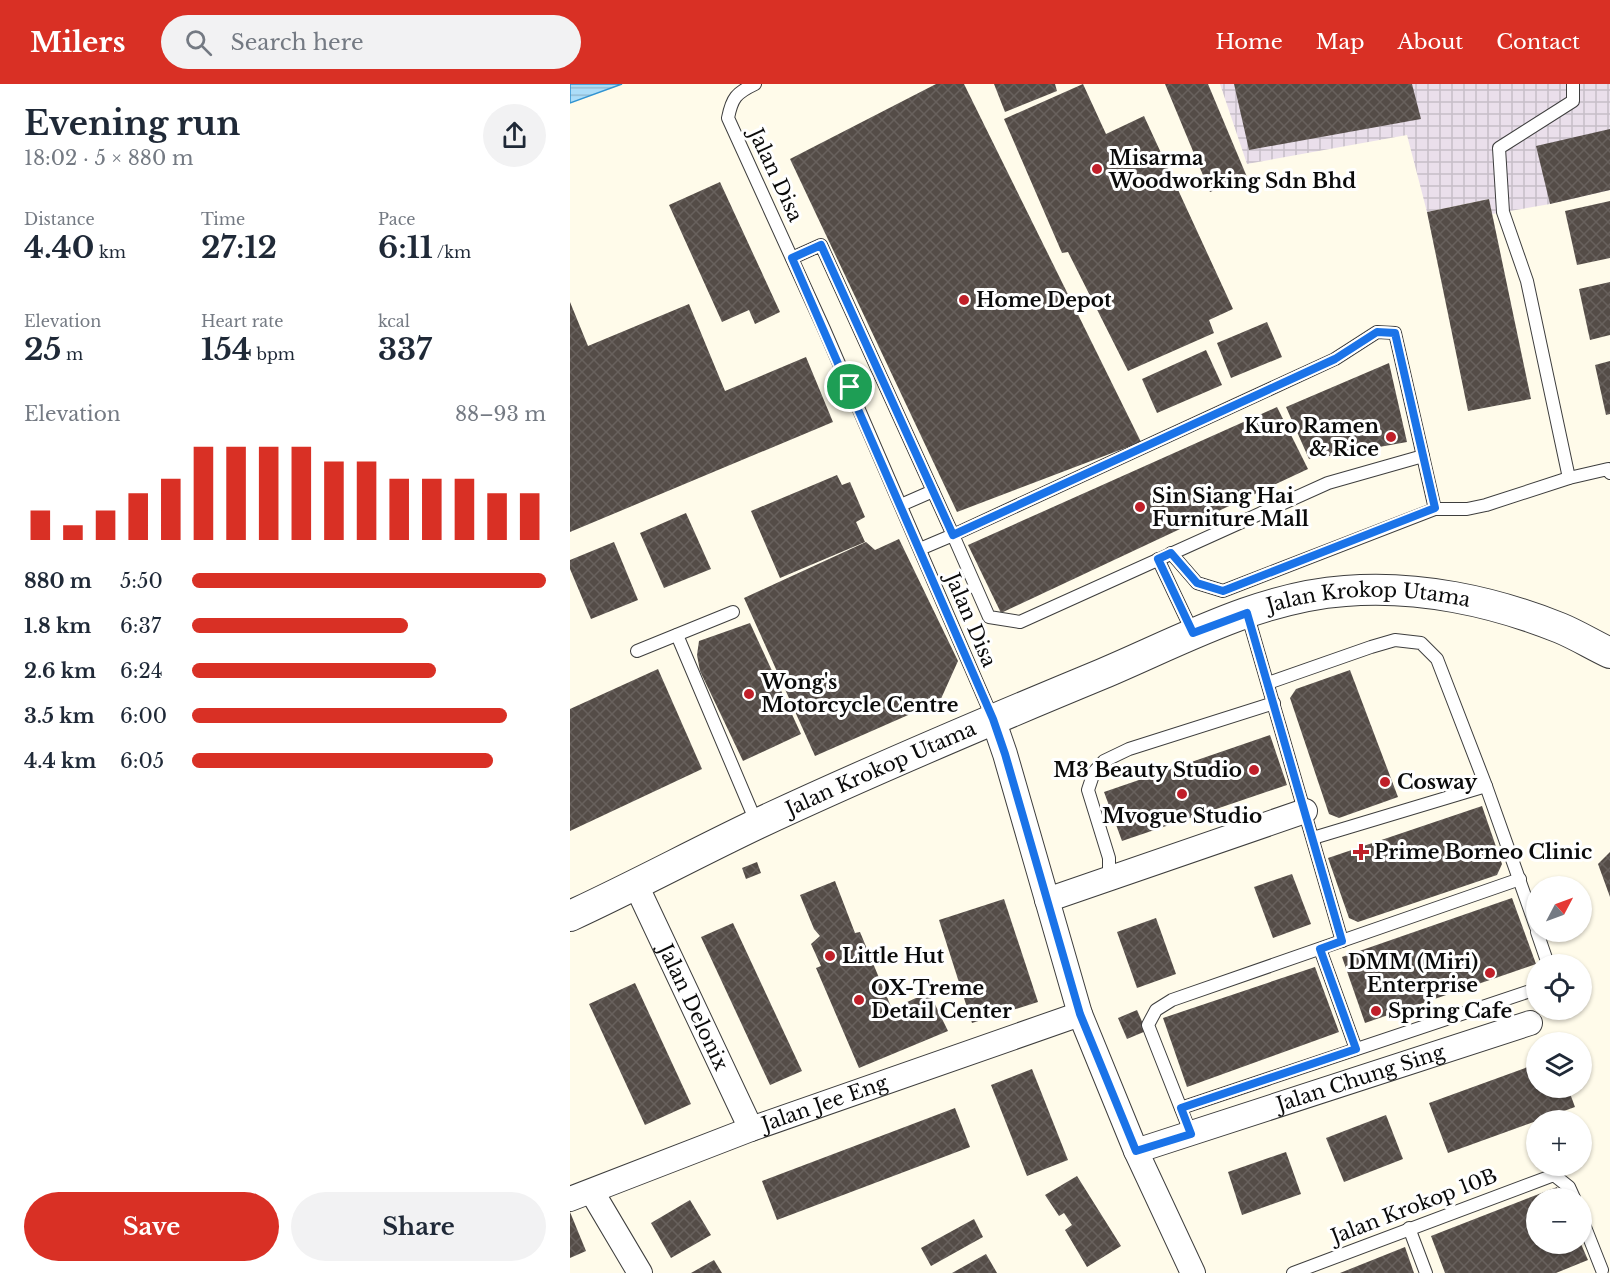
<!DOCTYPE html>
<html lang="en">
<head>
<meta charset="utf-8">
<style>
  body { margin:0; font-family:"Libre Baskerville",serif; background:#f2f2f3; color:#1f2937; height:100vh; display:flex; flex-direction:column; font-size:22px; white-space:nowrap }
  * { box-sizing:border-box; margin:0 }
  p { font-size:20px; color:#747a83 }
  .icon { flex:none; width:33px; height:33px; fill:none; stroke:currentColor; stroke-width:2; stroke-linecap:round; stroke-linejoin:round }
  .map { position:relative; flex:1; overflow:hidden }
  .sheet { display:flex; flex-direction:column; background:#fff; width:570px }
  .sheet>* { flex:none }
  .needle { width:39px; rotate:49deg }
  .fabs { position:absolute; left:956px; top:792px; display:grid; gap:12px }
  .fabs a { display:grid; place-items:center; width:66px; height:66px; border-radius:50%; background:#fff; box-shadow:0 2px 4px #0004; font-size:30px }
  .pin { position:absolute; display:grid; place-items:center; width:51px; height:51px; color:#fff; margin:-26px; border:3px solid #fff; border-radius:50%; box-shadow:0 2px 6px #0007 }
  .round { display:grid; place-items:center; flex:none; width:63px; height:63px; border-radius:32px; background:#f2f2f3 }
  .overview { display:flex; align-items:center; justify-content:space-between; height:102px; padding:0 24px }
  h1 { font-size:33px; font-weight:800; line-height:45px }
  .metrics { display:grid; grid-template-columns:repeat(3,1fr); gap:9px; height:102px; padding:6px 24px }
  .metrics div { display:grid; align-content:center }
  .metrics b { font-size:30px; font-weight:800 }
  .metrics small { font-size:16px; font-weight:400 }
  .metrics p { font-size:16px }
  .chart { height:168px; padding:12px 24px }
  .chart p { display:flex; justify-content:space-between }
  .chart svg { width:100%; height:108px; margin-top:6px; stroke:#d93025; stroke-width:6 }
  .action { display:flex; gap:12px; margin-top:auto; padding:12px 24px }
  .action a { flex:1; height:69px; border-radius:36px; background:#d93025; color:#fff; font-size:24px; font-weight:800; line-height:69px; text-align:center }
  .action a+a { background:#f2f2f3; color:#1f2937 }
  ul { padding:0 24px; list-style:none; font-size:20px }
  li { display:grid; grid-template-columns:96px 72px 1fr; align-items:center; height:45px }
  li i { height:15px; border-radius:8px; background:#d93025 }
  header { display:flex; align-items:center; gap:36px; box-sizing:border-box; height:84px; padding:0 30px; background:#d93025; color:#fff }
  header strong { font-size:28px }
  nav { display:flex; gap:33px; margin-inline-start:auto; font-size:21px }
  .search { width:420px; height:54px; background:#f2f2f3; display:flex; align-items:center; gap:15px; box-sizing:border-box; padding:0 21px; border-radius:33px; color:#747a83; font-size:22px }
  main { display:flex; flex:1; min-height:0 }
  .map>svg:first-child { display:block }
  .industrial { fill:url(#industrial-grid) }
  .water { fill:url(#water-rules); stroke:#3194d2; stroke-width:1.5 }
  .building { fill:url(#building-cross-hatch) }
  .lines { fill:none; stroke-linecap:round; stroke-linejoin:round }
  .service-casing { stroke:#3e3e3e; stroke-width:14 }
  .minor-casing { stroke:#3e3e3e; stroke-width:26 }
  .tertiary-casing { stroke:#3e3e3e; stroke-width:32 }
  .service { stroke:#fff; stroke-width:12 }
  .minor { stroke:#fff; stroke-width:24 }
  .tertiary { stroke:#fff; stroke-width:30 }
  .route-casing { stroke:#fff; stroke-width:12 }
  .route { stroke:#1a73e8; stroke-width:8 }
  .poi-dot { fill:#c01f29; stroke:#fff; stroke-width:2 }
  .labels { text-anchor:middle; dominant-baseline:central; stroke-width:6; stroke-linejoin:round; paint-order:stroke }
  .poi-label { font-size:20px; font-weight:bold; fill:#0b0b0b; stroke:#fff; text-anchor:start }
  .street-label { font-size:20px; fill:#0b0b0b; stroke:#fff }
</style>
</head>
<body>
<header>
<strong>Milers</strong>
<div class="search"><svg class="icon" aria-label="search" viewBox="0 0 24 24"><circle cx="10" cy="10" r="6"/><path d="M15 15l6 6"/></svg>Search here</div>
<nav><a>Home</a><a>Map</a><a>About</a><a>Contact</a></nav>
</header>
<main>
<section class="sheet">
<div class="overview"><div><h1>Evening run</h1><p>18:02 · 5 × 880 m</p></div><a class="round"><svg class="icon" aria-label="share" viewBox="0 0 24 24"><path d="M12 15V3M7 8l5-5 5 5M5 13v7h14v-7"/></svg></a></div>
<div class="metrics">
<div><p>Distance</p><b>4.40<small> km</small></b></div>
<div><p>Time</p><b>27:12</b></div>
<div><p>Pace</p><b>6:11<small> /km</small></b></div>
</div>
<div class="metrics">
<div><p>Elevation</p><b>25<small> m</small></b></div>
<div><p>Heart rate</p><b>154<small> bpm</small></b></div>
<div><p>kcal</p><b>337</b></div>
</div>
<div class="chart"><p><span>Elevation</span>88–93 m</p>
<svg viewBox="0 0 160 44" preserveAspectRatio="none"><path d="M5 44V32M15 44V38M25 44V32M35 44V25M45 44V19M55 44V6M65 44V6M75 44V6M85 44V6M95 44V12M105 44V12M115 44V19M125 44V19M135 44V19M145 44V25M155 44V25"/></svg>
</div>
<ul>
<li><b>880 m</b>5:50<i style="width:100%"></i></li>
<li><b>1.8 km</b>6:37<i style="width:61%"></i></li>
<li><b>2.6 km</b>6:24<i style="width:69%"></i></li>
<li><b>3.5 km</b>6:00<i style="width:89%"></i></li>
<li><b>4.4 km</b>6:05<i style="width:85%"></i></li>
</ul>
<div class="action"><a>Save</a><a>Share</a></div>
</section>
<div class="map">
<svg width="1040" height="1189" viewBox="0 0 1040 1189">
  <defs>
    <pattern id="industrial-grid" width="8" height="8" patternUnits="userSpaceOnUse" patternTransform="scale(1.5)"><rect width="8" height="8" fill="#eadfeb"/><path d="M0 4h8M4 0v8" fill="none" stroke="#c7bec8"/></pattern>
    <pattern id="water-rules" width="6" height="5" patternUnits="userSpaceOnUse" patternTransform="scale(1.5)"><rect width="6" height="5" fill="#acddf8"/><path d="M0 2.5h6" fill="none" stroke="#93bcd3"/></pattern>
    <pattern id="building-cross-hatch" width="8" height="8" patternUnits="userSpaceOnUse" patternTransform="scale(1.5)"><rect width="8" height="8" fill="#544c47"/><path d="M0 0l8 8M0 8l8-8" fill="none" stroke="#68615d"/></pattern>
  </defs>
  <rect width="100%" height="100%" fill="#fffbea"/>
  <polygon class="industrial" points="650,0 1040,0 1040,106 980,120 922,130 919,115 857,128 837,51 677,80"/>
  <polygon class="water" points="0,0 52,0 0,19"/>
  <g class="building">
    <polygon points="366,0 394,0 571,358 387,428 220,75"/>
    <polygon points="424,0 485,0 487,7 435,28"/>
    <polygon points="513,0 536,50 574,32 663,225 639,236 644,249 558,287 498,168 492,169 434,35"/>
    <polygon points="595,0 638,0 677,93 640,108"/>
    <polygon points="664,0 842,0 851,35 679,66"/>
    <polygon points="1040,45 1040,106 980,120 966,62"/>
    <polygon points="150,98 210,228 185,240 179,226 152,238 99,121"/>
    <polygon points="919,115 961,315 898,327 857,128"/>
    <polygon points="1040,117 1040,174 1007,181 995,127"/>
    <polygon points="1040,198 1040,251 1020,256 1009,205"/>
    <polygon points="0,218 18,262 119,220 155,307 236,273 263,338 0,448"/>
    <polygon points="697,238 712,273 661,294 647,259"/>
    <polygon points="636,266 652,301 587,329 572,295"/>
    <polygon points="1040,277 1040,330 1036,331 1025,281"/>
    <polygon points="819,279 837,358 759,372 756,367 739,375 716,323"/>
    <polygon points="707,323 738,385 431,529 398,461"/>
    <polygon points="267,391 272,401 280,398 295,433 286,438 295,458 210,494 181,427"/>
    <polygon points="116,429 141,485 94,504 70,449"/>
    <polygon points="329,455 388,577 370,617 245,672 174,514 296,458 305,466"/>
    <polygon points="44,458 68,516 21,535 0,485 0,476"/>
    <polygon points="180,539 231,650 173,677 130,587 127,571 129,557"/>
    <polygon points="88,585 132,685 0,747 0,625"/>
    <polygon points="780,586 828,713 769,734 759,730 720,614 726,605"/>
    <polygon points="700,651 717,701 552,757 534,708"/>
    <polygon points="912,722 932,780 927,791 788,838 779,834 758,774"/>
    <polygon points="1040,768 1040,813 1028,780"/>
    <polygon points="187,778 191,789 176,795 172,784"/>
    <polygon points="722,790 741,840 703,854 684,803"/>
    <polygon points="265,797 285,849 290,848 322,925 359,908 378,947 289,984 246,884 251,882 241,860 250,852 244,845 230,811"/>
    <polygon points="942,814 966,880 795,939 772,873"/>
    <polygon points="434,815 468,918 402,939 369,836"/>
    <polygon points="586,834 606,890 567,904 547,848"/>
    <polygon points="163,839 232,987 200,1001 131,853"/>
    <polygon points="745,883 769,948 617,1003 593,934"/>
    <polygon points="65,899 121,1020 75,1041 19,920"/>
    <polygon points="567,926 576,947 557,955 548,934"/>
    <polygon points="966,980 966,1004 998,1004 1005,1023 878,1069 859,1019"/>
    <polygon points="462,985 498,1076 457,1092 421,1001"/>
    <polygon points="385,1024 400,1063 207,1136 192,1097"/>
    <polygon points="816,1031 833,1075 774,1098 756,1054"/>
    <polygon points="716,1068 731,1110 672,1131 658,1088"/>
    <polygon points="507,1092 551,1162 517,1183 495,1146 502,1141 494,1129 489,1132 475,1111"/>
    <polygon points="987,1103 991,1114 966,1114 966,1160 1011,1160 1018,1176 986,1189 875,1189 861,1152"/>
    <polygon points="120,1116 141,1151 101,1174 81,1139"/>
    <polygon points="0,1128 16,1167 0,1174"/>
    <polygon points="404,1135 413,1153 361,1182 351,1164"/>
    <polygon points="835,1163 844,1189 770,1189"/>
    <polygon points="416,1170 427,1189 382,1189"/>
    <polygon points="144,1176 152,1189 121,1189"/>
  </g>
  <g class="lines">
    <defs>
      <g id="service">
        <path d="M 185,0 C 166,9 162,14 158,34 L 254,245 L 423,635"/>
        <polyline points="222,174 251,161 383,451 765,275 807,248 825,249 865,425"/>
        <polyline points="999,394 957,197 933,128 929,64 1003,17 1003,0"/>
        <polyline points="331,421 363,407"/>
        <polyline points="350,465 383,451 419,533 450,538 758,399 853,372"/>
        <polyline points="601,469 627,499 653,507 865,425 897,425 916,421 999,394 1038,385 1040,389"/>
        <polyline points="588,475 623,549"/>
        <polyline points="677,529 772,857"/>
        <polyline points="107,551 187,740"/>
        <polyline points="67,567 163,528"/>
        <polyline points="698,599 801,563 825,556 851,559 867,575 916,702 743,754"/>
        <polyline points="916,702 966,843"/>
        <polyline points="535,796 539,786 539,774 518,706 524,688 534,677 559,665 704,619"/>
        <polyline points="967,848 978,880"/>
        <polyline points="750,865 786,965"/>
        <polyline points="611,1024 966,905"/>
        <polyline points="621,1050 578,941 586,926 602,916 950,795"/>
        <polyline points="1011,1133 1032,1186"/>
        <polyline points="839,1144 856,1189"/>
        <polyline points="723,1189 984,1091 999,1103 1004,1114"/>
      </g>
      <g id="minor">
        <polyline points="423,635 435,670 510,930 566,1067 623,1189"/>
        <path id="s1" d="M 66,801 L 181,1045"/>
        <polyline points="477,816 735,727"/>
        <path id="s2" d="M 566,1067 L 960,939"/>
        <polyline points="22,1108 70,1189"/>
        <path id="s3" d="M 0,1115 L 181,1045 L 510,930"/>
      </g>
      <g id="tertiary">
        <path id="s4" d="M 0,832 C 63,803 124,770 187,740 C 300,687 416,638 532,590 C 610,557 689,513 775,507 C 847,501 923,517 990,544 C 1007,551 1023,561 1040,569"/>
      </g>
    </defs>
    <use href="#service" class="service-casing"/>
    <use href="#minor" class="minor-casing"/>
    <use href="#tertiary" class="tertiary-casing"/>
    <use href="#service" class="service"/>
    <use href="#minor" class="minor"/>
    <use href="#tertiary" class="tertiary"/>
  </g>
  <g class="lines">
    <defs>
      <polygon id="route" points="251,161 383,451 765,275 807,248 825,249 865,424 653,507 627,499 601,469 588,475 623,549 677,529 772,857 750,865 786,965 611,1024 621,1050 566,1067 510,930 435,670 423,635 222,174"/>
    </defs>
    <use href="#route" class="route-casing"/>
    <use href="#route" class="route"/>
  </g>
  <g class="poi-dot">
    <circle cx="527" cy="85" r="6"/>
    <circle cx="394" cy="216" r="6"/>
    <circle cx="821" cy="353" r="6"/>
    <circle cx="570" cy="423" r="6"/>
    <circle cx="179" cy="610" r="6"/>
    <circle cx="684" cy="686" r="6"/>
    <circle cx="815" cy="698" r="6"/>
    <circle cx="612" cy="710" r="6"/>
    <path d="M788 759h6v6h6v6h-6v6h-6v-6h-6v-6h6z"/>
    <circle cx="260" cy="872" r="6"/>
    <circle cx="920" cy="889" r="6"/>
    <circle cx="289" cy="916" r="6"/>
    <circle cx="806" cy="927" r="6"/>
  </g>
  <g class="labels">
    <g class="poi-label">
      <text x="539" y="74">Misarma<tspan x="539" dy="23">Woodworking Sdn Bhd</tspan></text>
      <text x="406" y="216">Home Depot</text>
      <text x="809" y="342" text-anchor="end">Kuro Ramen<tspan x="809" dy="23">&amp; Rice</tspan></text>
      <text x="582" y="412">Sin Siang Hai<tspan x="582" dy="23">Furniture Mall</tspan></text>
      <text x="191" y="598">Wong's<tspan x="191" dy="23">Motorcycle Centre</tspan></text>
      <text x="672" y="686" text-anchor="end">M3 Beauty Studio</text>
      <text x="827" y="698">Cosway</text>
      <text x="612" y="732" text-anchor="middle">Mvogue Studio</text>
      <text x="804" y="768">Prime Borneo Clinic</text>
      <text x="272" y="872">Little Hut</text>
      <text x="908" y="878" text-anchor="end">DMM (Miri)<tspan x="908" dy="23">Enterprise</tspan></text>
      <text x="301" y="904">OX-Treme<tspan x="301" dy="23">Detail Center</tspan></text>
      <text x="818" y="927">Spring Cafe</text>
    </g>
    <g class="street-label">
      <text transform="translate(206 91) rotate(65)">Jalan Disa</text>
      <text stroke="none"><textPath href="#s4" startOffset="866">Jalan Krokop Utama</textPath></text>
      <text transform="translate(401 536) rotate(67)">Jalan Disa</text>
      <text stroke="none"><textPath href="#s4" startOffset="344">Jalan Krokop Utama</textPath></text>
      <text stroke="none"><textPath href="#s1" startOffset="135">Jalan Delonix</textPath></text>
      <text stroke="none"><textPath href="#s2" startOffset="236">Jalan Chung Sing</textPath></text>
      <text stroke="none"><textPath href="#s3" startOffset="272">Jalan Jee Eng</textPath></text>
      <text transform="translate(844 1122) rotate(-21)">Jalan Krokop 10B</text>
    </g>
  </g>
</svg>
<div class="fabs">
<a><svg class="needle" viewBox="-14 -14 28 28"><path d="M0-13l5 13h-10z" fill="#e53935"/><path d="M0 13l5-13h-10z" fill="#747a83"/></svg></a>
<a><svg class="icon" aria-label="locate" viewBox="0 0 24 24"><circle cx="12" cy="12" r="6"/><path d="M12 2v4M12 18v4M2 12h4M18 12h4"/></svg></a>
<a><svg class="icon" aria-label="layers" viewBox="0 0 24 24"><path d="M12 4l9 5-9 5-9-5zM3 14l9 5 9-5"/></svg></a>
<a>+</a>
<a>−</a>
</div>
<div class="pin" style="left:280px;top:303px;background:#1e9e55"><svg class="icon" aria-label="arrive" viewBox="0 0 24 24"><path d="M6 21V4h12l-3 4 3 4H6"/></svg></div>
</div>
</main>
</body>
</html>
